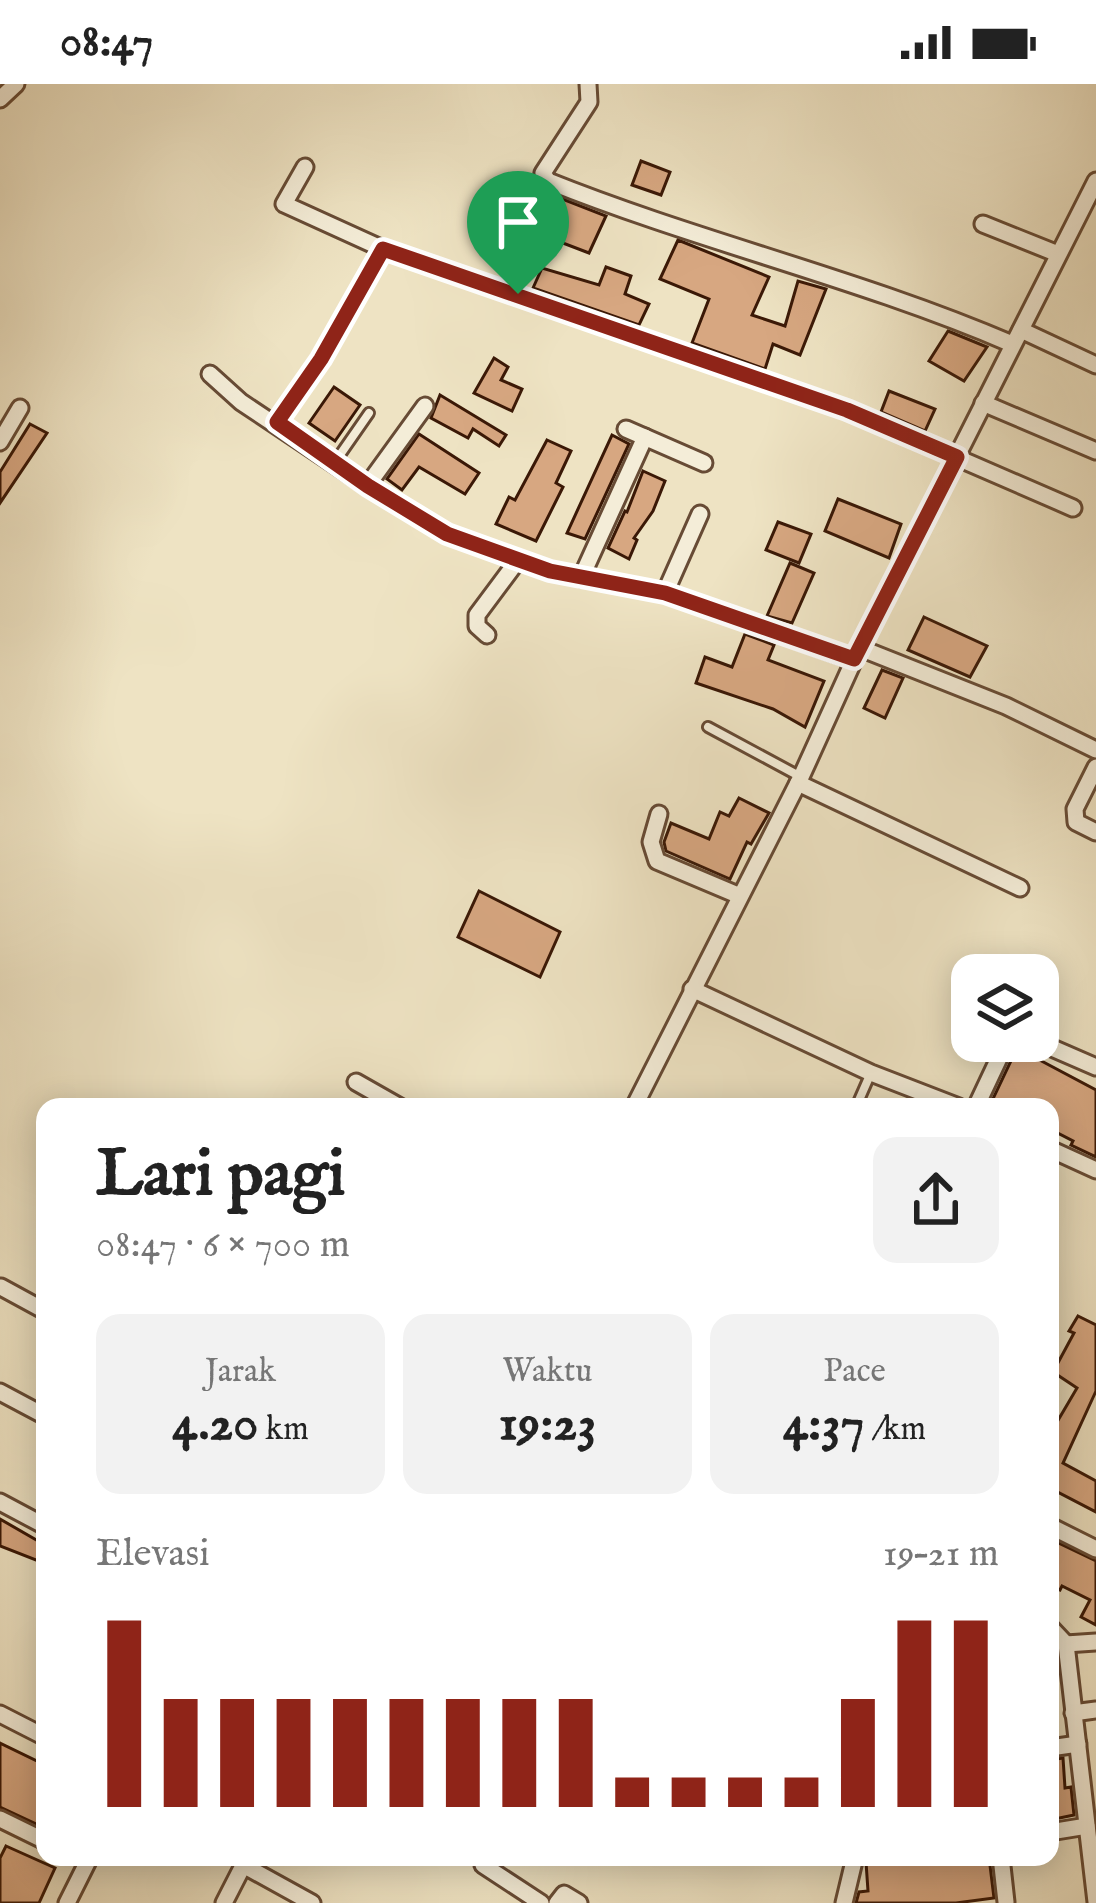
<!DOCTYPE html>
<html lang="id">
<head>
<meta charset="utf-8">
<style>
  body { margin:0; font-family:"IM FELL English",serif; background:#f2f2f2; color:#222; height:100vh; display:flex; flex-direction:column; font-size:45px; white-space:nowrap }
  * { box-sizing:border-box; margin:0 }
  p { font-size:39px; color:#767676 }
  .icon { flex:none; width:66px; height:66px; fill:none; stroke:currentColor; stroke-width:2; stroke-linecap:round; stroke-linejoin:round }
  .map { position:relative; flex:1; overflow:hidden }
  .drawer { position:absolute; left:36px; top:1014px; width:1023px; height:768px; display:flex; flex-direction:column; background:#fff; border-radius:24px; box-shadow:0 6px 30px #0003 }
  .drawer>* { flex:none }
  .buttons { position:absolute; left:951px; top:870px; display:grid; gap:24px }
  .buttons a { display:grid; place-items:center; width:108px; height:108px; border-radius:24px; background:#fff; box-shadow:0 6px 30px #0003; font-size:60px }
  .pin { position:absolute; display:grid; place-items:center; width:102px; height:102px; color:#fff; margin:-123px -51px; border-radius:50% 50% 50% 0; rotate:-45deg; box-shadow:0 0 12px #0007 }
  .pin .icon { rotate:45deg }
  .round { display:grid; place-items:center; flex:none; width:126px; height:126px; border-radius:24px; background:#f2f2f2 }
  .summary { display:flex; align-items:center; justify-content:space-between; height:204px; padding:0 60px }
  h1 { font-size:66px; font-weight:700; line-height:90px }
  .figures { display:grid; grid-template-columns:repeat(3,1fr); gap:18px; height:204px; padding:12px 60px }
  .figures div { display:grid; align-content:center; border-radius:24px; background:#f2f2f2; text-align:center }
  .figures b { font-size:51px; font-weight:700 }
  .figures small { font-size:33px; font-weight:400 }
  .figures p { font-size:33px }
  .chart { height:336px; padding:24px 60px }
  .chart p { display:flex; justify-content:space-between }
  .chart svg { width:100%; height:216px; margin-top:12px; stroke:#8f2418; stroke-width:6 }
  .status { display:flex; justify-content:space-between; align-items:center; height:84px; padding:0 60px; background:#fff; direction:ltr }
  .status svg { height:33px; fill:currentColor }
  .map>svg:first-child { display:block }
  .building { fill:#d7a781; stroke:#3a1806; stroke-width:3 }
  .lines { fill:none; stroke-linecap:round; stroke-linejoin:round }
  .service-casing { stroke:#674b35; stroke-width:14 }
  .minor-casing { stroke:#674b35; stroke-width:21 }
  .service { stroke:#f4edd8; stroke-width:8 }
  .minor { stroke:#f4edd8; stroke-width:15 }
  .route-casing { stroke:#fff; stroke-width:24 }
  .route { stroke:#8f2418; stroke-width:15 }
</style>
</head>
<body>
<div class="status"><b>08:47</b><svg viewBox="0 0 49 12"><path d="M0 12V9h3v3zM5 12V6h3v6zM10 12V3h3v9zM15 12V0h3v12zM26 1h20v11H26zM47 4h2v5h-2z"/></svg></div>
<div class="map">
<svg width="1096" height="1819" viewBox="0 0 1096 1819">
  <rect width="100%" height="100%" fill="#eee3c3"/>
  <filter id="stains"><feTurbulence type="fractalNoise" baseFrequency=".00167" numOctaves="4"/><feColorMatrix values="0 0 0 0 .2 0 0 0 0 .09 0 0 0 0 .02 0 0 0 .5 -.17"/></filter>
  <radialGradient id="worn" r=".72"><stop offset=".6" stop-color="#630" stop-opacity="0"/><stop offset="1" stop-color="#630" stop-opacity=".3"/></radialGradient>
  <g class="building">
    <polygon points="641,77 670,88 661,111 632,101"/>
    <polygon points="542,107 606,132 589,169 526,145"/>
    <polygon points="678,156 769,193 752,231 785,242 798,197 826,205 800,271 773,260 765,285 692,259 709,215 660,195"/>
    <polygon points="606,183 631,192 625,210 649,220 639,241 533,204 542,184 599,201"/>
    <polygon points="948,247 987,263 964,297 929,277"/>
    <polygon points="494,274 508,283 501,296 522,305 512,327 474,309"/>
    <polygon points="334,303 360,321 335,357 309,339"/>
    <polygon points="889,307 935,325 925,347 881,328"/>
    <polygon points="440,311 506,351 499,362 473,345 468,354 431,334"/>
    <polygon points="30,340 47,349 0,419 0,388"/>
    <polygon points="419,350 479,389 465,410 419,383 402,406 387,395"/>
    <polygon points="612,351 629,360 585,455 567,449"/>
    <polygon points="547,356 571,367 556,399 563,403 536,457 496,440 509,413 515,416"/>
    <polygon points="643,387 665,397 653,427 634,454 637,456 629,475 608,464 625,427 627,428"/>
    <polygon points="838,415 901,440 889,474 825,447"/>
    <polygon points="778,438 811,450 799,479 766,466"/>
    <polygon points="790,479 814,489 792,539 767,532"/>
    <polygon points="924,533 987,562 970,593 908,566"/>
    <polygon points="745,550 774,561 768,576 824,597 805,643 773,625 696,599 705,573 732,583"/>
    <polygon points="882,586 903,594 885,634 864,624"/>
    <polygon points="739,714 769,729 751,760 747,758 730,795 666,767 664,758 671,739 709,755 720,728 729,732"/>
    <polygon points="479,807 560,848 540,893 458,853"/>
    <polygon points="1017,964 1096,1006 1096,1073 1071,1061 1073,1057 1050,1045 1050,1023 990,1021"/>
    <polygon points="1078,1232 1096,1241 1096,1307 1063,1379 1096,1397 1096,1428 1050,1404 1050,1350 1077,1304 1053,1288 1074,1249 1069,1247"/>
    <polygon points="0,1435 45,1461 41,1478 0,1462"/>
    <polygon points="1050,1455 1096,1477 1096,1541 1081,1533 1090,1516 1062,1502 1060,1506 1050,1501"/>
    <polygon points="0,1659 45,1681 45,1744 0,1723"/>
    <polygon points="1063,1674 1065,1704 1071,1703 1074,1731 1050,1736 1050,1676"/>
    <polygon points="6,1762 55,1784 39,1819 0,1819 0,1774"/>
    <polygon points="909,1773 989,1773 994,1814 956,1819 856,1819 859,1808 868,1807 866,1778 909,1777"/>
  </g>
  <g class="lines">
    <defs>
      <g id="service">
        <polyline points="335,378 369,329"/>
        <polyline points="708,643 801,693"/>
        <polyline points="856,1023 870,991"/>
      </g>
      <g id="minor">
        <path d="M 588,0 L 589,18 L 543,89 L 548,97 C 700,158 861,195 1012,260"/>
        <polyline points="0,15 16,0"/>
        <polyline points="305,83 284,120 383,165 847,326 1073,424"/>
        <polyline points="983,140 1058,170"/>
        <polyline points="1021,246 1096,281"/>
        <polyline points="210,290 241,318 367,402 447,450 550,487 665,509 854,576"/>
        <polyline points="983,319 1096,367"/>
        <polyline points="277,338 321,275 383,165"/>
        <polyline points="626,345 704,379"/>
        <polyline points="0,358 20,324"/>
        <polyline points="367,402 425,322"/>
        <polyline points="581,494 645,353"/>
        <polyline points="665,509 700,430"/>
        <polyline points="487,551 477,542 477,531 518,476"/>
        <polyline points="860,564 1006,622 1096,666"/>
        <polyline points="1096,683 1075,725 1076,738 1096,748"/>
        <polyline points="798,699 1020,804"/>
        <polyline points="659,730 651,758 657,777 740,812"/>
        <polyline points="692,905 871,989 959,1023"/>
        <polyline points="1036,957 1096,983"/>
        <polyline points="356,998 400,1023"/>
        <polyline points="634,1023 801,693 854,576 1096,97"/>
        <polyline points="976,1023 1007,957"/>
        <polyline points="1050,1065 1096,1086"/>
        <polyline points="1,1203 45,1227"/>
        <polyline points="0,1308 45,1332"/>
        <polyline points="0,1418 45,1442"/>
        <polyline points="1050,1442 1096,1465"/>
        <polyline points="1050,1543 1066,1560 1096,1818"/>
        <polyline points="1066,1560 1096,1558"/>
        <polyline points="1073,1629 1096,1626"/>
        <polyline points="0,1630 45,1653"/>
        <polyline points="1050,1664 1078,1660"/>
        <polyline points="0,1735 45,1757"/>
        <polyline points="1050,1748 1087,1742"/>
        <polyline points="1001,1773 1006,1818"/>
        <polyline points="243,1781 312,1819"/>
        <polyline points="483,1781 541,1819"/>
        <polyline points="67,1819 90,1773"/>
        <polyline points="224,1819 247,1774"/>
        <polyline points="557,1819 564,1810 579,1819"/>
        <polyline points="844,1819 855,1773"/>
      </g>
    </defs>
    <use href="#service" class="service-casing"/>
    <use href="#minor" class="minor-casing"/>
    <use href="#service" class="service"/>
    <use href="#minor" class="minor"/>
  </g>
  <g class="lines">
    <defs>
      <polygon id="route" points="383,165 847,326 957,373 854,575 665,509 550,487 447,450 368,402 277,338 321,275"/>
    </defs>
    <use href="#route" class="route-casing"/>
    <use href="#route" class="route"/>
  </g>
  <rect width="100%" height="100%" filter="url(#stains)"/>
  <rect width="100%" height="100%" fill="url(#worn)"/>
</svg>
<div class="buttons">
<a><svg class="icon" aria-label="layers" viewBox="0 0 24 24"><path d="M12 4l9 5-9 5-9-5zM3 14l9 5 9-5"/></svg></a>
</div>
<div class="pin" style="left:518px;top:210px;background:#1e9e55"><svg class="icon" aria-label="arrive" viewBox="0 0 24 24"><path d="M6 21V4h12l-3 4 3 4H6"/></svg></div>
<section class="drawer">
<div class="summary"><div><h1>Lari pagi</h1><p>08:47 · 6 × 700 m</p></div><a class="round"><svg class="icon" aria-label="share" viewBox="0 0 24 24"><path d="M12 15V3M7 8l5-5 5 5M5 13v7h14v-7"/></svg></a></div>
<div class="figures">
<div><p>Jarak</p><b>4.20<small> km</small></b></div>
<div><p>Waktu</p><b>19:23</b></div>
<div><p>Pace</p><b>4:37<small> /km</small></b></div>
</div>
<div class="chart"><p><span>Elevasi</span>19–21 m</p>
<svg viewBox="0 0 160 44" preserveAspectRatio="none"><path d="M5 44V6M15 44V22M25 44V22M35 44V22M45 44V22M55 44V22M65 44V22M75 44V22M85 44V22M95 44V38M105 44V38M115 44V38M125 44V38M135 44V22M145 44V6M155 44V6"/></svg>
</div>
</section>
</div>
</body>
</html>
